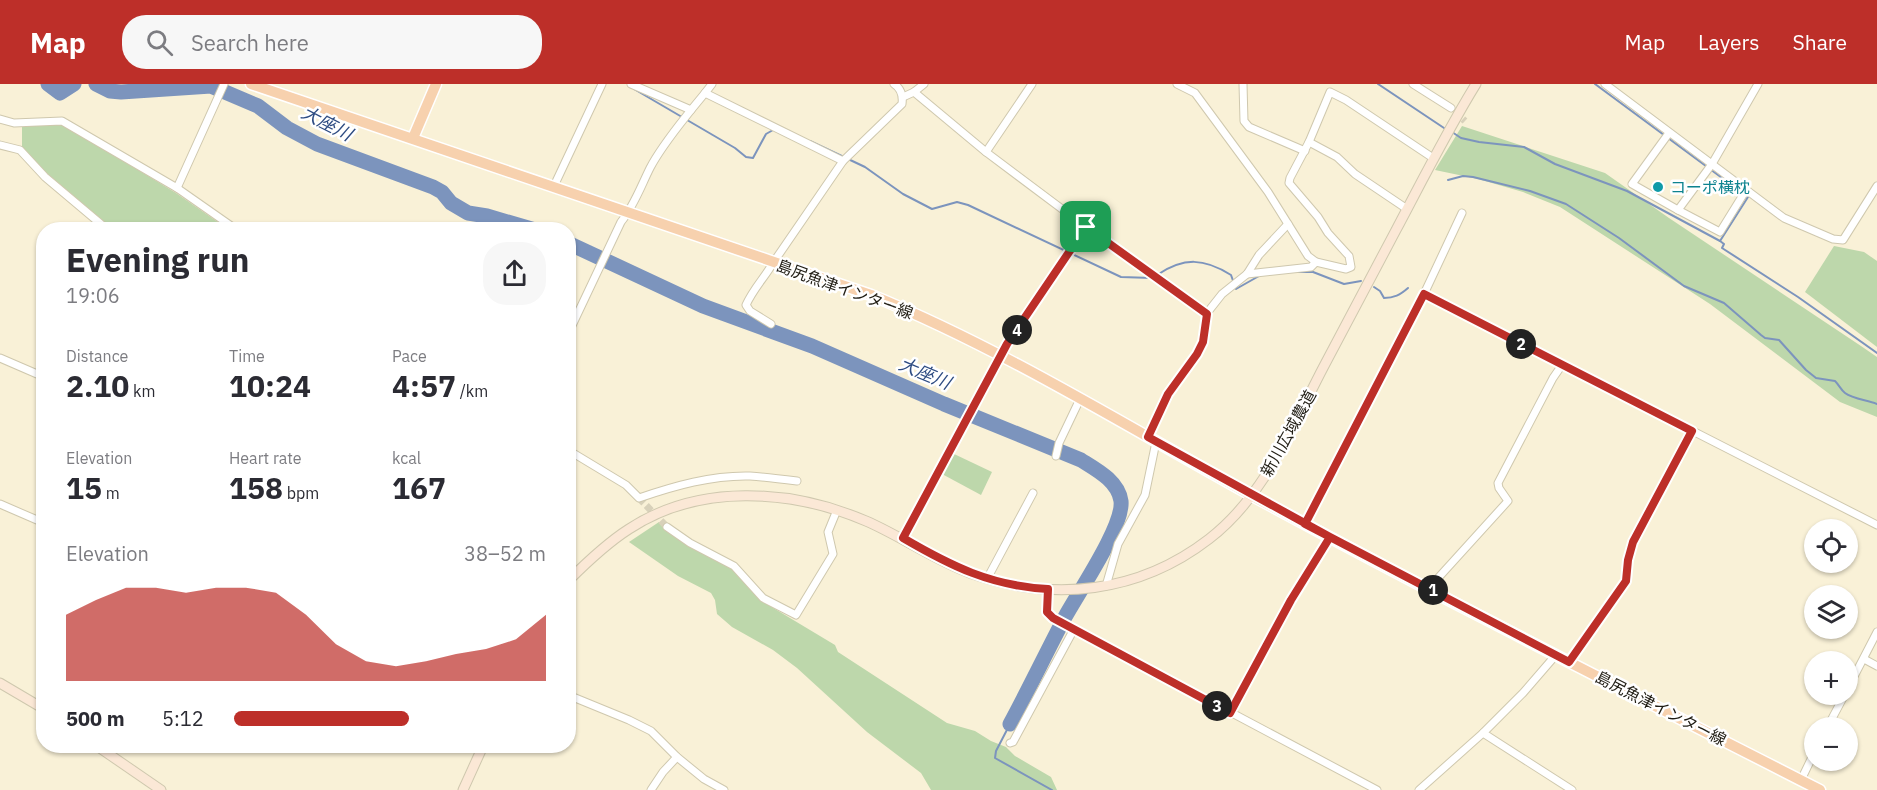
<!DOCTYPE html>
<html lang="en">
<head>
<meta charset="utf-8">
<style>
  body { margin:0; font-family:"IBM Plex Sans","Noto Sans JP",sans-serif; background:#f7f7f7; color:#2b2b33; height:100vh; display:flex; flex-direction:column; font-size:22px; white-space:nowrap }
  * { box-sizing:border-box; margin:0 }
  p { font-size:20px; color:#7c7c81 }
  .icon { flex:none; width:33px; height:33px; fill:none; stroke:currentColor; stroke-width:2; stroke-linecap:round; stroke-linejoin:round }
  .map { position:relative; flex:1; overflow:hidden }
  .side { position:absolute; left:36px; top:138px; width:540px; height:531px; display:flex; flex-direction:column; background:#fff; border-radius:24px; box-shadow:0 2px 4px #0004 }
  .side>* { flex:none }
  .tools { position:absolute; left:1804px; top:435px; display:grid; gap:12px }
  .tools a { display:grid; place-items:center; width:54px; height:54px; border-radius:50%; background:#fff; box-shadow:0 2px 4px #0004; font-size:30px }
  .pin { position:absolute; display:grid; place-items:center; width:51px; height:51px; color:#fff; margin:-26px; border-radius:12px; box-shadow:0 3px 9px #0006 }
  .km { position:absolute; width:30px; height:30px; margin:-15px; border-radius:50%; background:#222; color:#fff; font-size:16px; line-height:30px; text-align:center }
  .round { display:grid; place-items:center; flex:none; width:63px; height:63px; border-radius:24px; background:#f7f7f7 }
  .overview { display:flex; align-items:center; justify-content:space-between; height:102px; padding:0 30px }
  h1 { font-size:33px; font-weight:700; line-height:45px }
  .stats { display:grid; grid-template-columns:repeat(3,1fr); gap:9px; height:102px; padding:6px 30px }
  .stats div { display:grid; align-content:center }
  .stats b { font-size:30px; font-weight:700 }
  .stats small { font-size:16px; font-weight:400 }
  .stats p { font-size:16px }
  .chart { height:168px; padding:12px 30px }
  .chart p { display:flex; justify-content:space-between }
  .chart svg { width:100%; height:108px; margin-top:6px; fill:#bd2f29; opacity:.7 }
  ul { padding:0 30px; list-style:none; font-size:20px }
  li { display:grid; grid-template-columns:96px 72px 1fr; align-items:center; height:45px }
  li i { height:15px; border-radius:8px; background:#bd2f29 }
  header { display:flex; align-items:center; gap:36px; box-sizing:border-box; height:84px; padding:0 30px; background:#bd2f29; color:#fff }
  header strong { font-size:28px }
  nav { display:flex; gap:33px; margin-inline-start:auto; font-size:21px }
  .search { width:420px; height:54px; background:#f7f7f7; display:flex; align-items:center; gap:15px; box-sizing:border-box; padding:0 21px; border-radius:24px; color:#7c7c81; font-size:22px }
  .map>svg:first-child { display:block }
  .green { fill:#bdd7ab }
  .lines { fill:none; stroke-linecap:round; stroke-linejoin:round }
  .stream { stroke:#7c94bd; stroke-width:2 }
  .river { stroke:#7c94bd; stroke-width:15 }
  .street-tunnel { stroke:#d8d1ba; stroke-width:7; stroke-dasharray:7 3.5; stroke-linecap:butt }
  .street-casing { stroke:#cfc8ae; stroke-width:9 }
  .secondary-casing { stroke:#cfc8ae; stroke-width:11 }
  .primary-casing { stroke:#fff; stroke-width:13 }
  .street { stroke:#fff; stroke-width:7 }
  .secondary { stroke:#fbe8d6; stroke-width:9 }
  .primary { stroke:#f7d1ae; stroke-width:10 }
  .route-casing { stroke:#fff; stroke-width:12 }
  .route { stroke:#bd2f29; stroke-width:8 }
  .culture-dot { fill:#0f9aa8; stroke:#fff; stroke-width:2 }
  .labels { text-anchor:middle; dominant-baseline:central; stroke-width:5; stroke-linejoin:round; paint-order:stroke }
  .culture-label { font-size:16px; fill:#0d838f; stroke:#fff; text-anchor:start }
  .street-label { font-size:16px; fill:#201d14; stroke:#fff }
  .water-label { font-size:18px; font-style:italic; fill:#2e4c82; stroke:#fff }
</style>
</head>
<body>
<header>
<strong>Map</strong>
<div class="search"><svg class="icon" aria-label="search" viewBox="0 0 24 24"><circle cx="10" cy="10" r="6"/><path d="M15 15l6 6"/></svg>Search here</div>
<nav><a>Map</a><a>Layers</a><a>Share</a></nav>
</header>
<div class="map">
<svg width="1877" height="706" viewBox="0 0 1877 706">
  <rect width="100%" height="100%" fill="#f9f1d7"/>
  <g class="green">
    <polygon points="63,40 176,109 228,145 117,145 108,141 37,81 22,63 22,42"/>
    <polygon points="1462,42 1605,89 1669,134 1861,262 1877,273 1877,333 1840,318 1710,220 1560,123 1523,108 1478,95 1435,86"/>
    <polygon points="1834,162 1864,168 1877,177 1877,263 1805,208"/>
    <polygon points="952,369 992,388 981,411 942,390"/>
    <polygon points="659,438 690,462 732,484 765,519 835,561 838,568 947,639 975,647 991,657 1006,663 1015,672 1051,693 1057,706 931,706 921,689 867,648 797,584 773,566 732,543 717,530 715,516 711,509 678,492 629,458"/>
  </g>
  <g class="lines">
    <g class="stream">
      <polyline points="1378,0 1447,46"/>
      <polyline points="1595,0 1741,108"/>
      <polyline points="634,5 735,64 746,73 753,74 766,50 773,46"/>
      <polyline points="1452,48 1461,54 1479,58 1524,63 1555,80 1627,107 1720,157 1724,160 1722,164 1798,213 1877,269"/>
      <polyline points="810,57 865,83 903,110 932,125 957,118 968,121 1121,193 1152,194"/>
      <path d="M 1448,96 L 1463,92 L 1473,93 L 1530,107 L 1566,120 L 1619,154 L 1684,202 L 1724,219 L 1761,251 L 1765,254 L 1779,256 L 1806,286 L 1816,294 L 1835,297 C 1839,301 1841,306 1845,309 C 1853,315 1867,316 1877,320"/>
      <polyline points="1720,157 1748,113 1746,112"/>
      <polyline points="1294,188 1313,188 1344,200 1361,197"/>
      <path d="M 1157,191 C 1184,173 1204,174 1231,191 L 1236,205 L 1259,192"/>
      <path d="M 1374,203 L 1380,207 L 1384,214 C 1394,214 1400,211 1408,204"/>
      <polyline points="1010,640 996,667 995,674 1052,706"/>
    </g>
    <g class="river">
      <polyline points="48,0 60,9 74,0"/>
      <polyline points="96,0 110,7 121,8 211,2 258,22 287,44 317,60 433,103 442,108 451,119 468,129 487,132 535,146"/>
      <path d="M 568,159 L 703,222 L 812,262 L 944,320 L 1081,376 C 1097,386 1118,397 1121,417 C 1124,442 1078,509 1065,533 C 1046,569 1029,605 1010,640"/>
    </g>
    <g class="street-tunnel">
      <polyline points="1455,28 1465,37"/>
      <polyline points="639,414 667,443"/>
    </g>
    <defs>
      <g id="street">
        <polyline points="1032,0 986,68 1086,143"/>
        <polyline points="1177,0 1195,9 1268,108 1308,172 1316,178 1311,183 1247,190"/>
        <polyline points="1243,0 1244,37 1249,43 1305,67"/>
        <polyline points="1413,0 1451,24"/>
        <polyline points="1605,0 1784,134 1833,155 1843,156 1877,102"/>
        <polyline points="914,8 986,68"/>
        <polyline points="705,9 712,0"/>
        <polyline points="903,13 914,8 924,0"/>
        <polyline points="691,26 705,9 843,77"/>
        <polyline points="0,35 14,39 62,37 177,104 224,0"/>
        <polyline points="1669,49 1632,100 1678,126 1712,80 1758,0"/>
        <polyline points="1309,58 1290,94 1289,99 1318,133 1328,149 1349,172 1351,183 1346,185 1316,178"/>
        <polyline points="0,61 20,66 45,93 102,141 110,146"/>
        <polyline points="554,102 602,0"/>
        <polyline points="177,104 237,146"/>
        <polyline points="1407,125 1355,90 1337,73 1309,58 1330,8 1346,16 1433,74"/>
        <polyline points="1678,126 1720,148 1746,106"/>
        <polyline points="1424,210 1462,129"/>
        <polyline points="1207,229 1222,210 1247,190 1259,171 1288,140"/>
        <path d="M 771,240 L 750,227 L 746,221 C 753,205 765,193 773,179 L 843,77 L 902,20 C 903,12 902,5 894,0"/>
        <path d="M 568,250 L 621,138 C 634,122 641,102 650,84 C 661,63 676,45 691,26 L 631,0"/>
        <polyline points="0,274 44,293"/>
        <path d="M 568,366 L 626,401 L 639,414 C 674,402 712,391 750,392 C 765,393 781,395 797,397"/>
        <polyline points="1056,372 1059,359 1080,315"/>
        <polyline points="0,420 44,439"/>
        <polyline points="1305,439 1424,210 1877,441"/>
        <polyline points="667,443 690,459 734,482 763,514 796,531 833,470 828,448 837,426"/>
        <polyline points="903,454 1007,260 1086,143 1207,229 1203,258 1197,270 1168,310 1148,353"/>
        <polyline points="987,495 1033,409"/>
        <polyline points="1106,502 1118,460 1145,411 1156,358"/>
        <polyline points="1429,504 1508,417 1499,404 1498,399 1553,294 1562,281"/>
        <polyline points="1048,505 1048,528 1053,534 1377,706"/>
        <polyline points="1864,575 1877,582"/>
        <polyline points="1569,578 1626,497 1628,476 1633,458 1692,347"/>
        <polyline points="1848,604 1877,548"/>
        <polyline points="568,611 629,636 651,647 677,673 704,695 724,706"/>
        <polyline points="1230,629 1291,516 1330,453"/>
        <polyline points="1827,644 1845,610"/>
        <polyline points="1483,649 1572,706"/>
        <polyline points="1010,659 1013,658 1074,545"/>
        <polyline points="1801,696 1815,667"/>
        <polyline points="651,706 663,688 677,673"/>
        <polyline points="1419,706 1483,649 1523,609 1555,572"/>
      </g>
      <g id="secondary">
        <path d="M 568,497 C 587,478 607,459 629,445 C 699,399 791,405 866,437 C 901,452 934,476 970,489 C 1053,519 1139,509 1209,455 C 1265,412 1292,343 1324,282 C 1348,236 1372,191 1396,146 C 1422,97 1447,47 1476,0"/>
        <polyline points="0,599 44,625"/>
        <polyline points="97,662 161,706"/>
        <polyline points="463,706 483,662"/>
      </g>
      <g id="primary">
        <path d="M 251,0 L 871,211 C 1003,265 1126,342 1251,411 C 1439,513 1630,609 1820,706"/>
        <polyline points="413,54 436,0"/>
      </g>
    </defs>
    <use href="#street" class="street-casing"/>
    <use href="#secondary" class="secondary-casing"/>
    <use href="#primary" class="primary-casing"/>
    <use href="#street" class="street"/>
    <use href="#secondary" class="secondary"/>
    <use href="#primary" class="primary"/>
  </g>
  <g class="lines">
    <defs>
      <path id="route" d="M 1086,143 L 1207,230 L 1203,258 L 1197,270 L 1168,310 L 1148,353 L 1330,453 L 1569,578 L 1626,497 L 1628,476 L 1633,458 L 1692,347 L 1424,210 L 1305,440 L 1330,453 L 1291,516 L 1230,629 L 1053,534 L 1047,528 L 1048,505 C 991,502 951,482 903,454 L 1007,260 L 1086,143"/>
    </defs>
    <use href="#route" class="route-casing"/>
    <use href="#route" class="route"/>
  </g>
  <circle class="culture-dot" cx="1658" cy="103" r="6"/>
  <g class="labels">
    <g class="culture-label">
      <text x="1670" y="103">コーポ横枕</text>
    </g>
    <g class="street-label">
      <text transform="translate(845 205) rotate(20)">島尻魚津インター線</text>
      <text transform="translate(1288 349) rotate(-61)">新川広域農道</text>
      <text transform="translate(1661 624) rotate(27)">島尻魚津インター線</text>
    </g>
    <g class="water-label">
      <text transform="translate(327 39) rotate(27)">大座川</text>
      <text transform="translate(925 289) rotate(23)">大座川</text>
    </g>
  </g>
</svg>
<div class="tools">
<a><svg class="icon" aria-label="locate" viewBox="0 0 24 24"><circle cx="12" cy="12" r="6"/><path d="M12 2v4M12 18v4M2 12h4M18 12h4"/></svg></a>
<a><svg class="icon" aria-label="layers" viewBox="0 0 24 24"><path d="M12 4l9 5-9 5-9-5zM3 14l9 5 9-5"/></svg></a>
<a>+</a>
<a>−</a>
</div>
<div class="pin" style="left:1086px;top:143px;background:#1e9e55"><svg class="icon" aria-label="arrive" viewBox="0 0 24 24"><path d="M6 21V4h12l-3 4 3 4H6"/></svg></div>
<b class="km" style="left:1433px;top:506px">1</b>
<b class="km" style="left:1521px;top:260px">2</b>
<b class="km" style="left:1217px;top:622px">3</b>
<b class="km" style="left:1017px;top:246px">4</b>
<section class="side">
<div class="overview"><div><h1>Evening run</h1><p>19:06</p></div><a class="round"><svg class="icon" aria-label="share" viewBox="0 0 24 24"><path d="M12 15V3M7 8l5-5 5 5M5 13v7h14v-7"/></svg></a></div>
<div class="stats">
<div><p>Distance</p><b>2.10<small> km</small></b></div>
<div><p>Time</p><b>10:24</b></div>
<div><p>Pace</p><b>4:57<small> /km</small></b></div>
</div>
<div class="stats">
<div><p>Elevation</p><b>15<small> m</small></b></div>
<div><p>Heart rate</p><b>158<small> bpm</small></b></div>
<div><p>kcal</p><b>167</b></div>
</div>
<div class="chart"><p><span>Elevation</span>38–52 m</p>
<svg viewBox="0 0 160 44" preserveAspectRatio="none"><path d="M0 44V17L10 11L20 6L30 6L40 8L50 6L60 6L70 8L80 17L90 29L100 36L110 38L120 36L130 33L140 31L150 27L160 17V44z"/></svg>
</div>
<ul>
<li><b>500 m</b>5:12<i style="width:56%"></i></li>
</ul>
</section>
</div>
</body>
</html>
